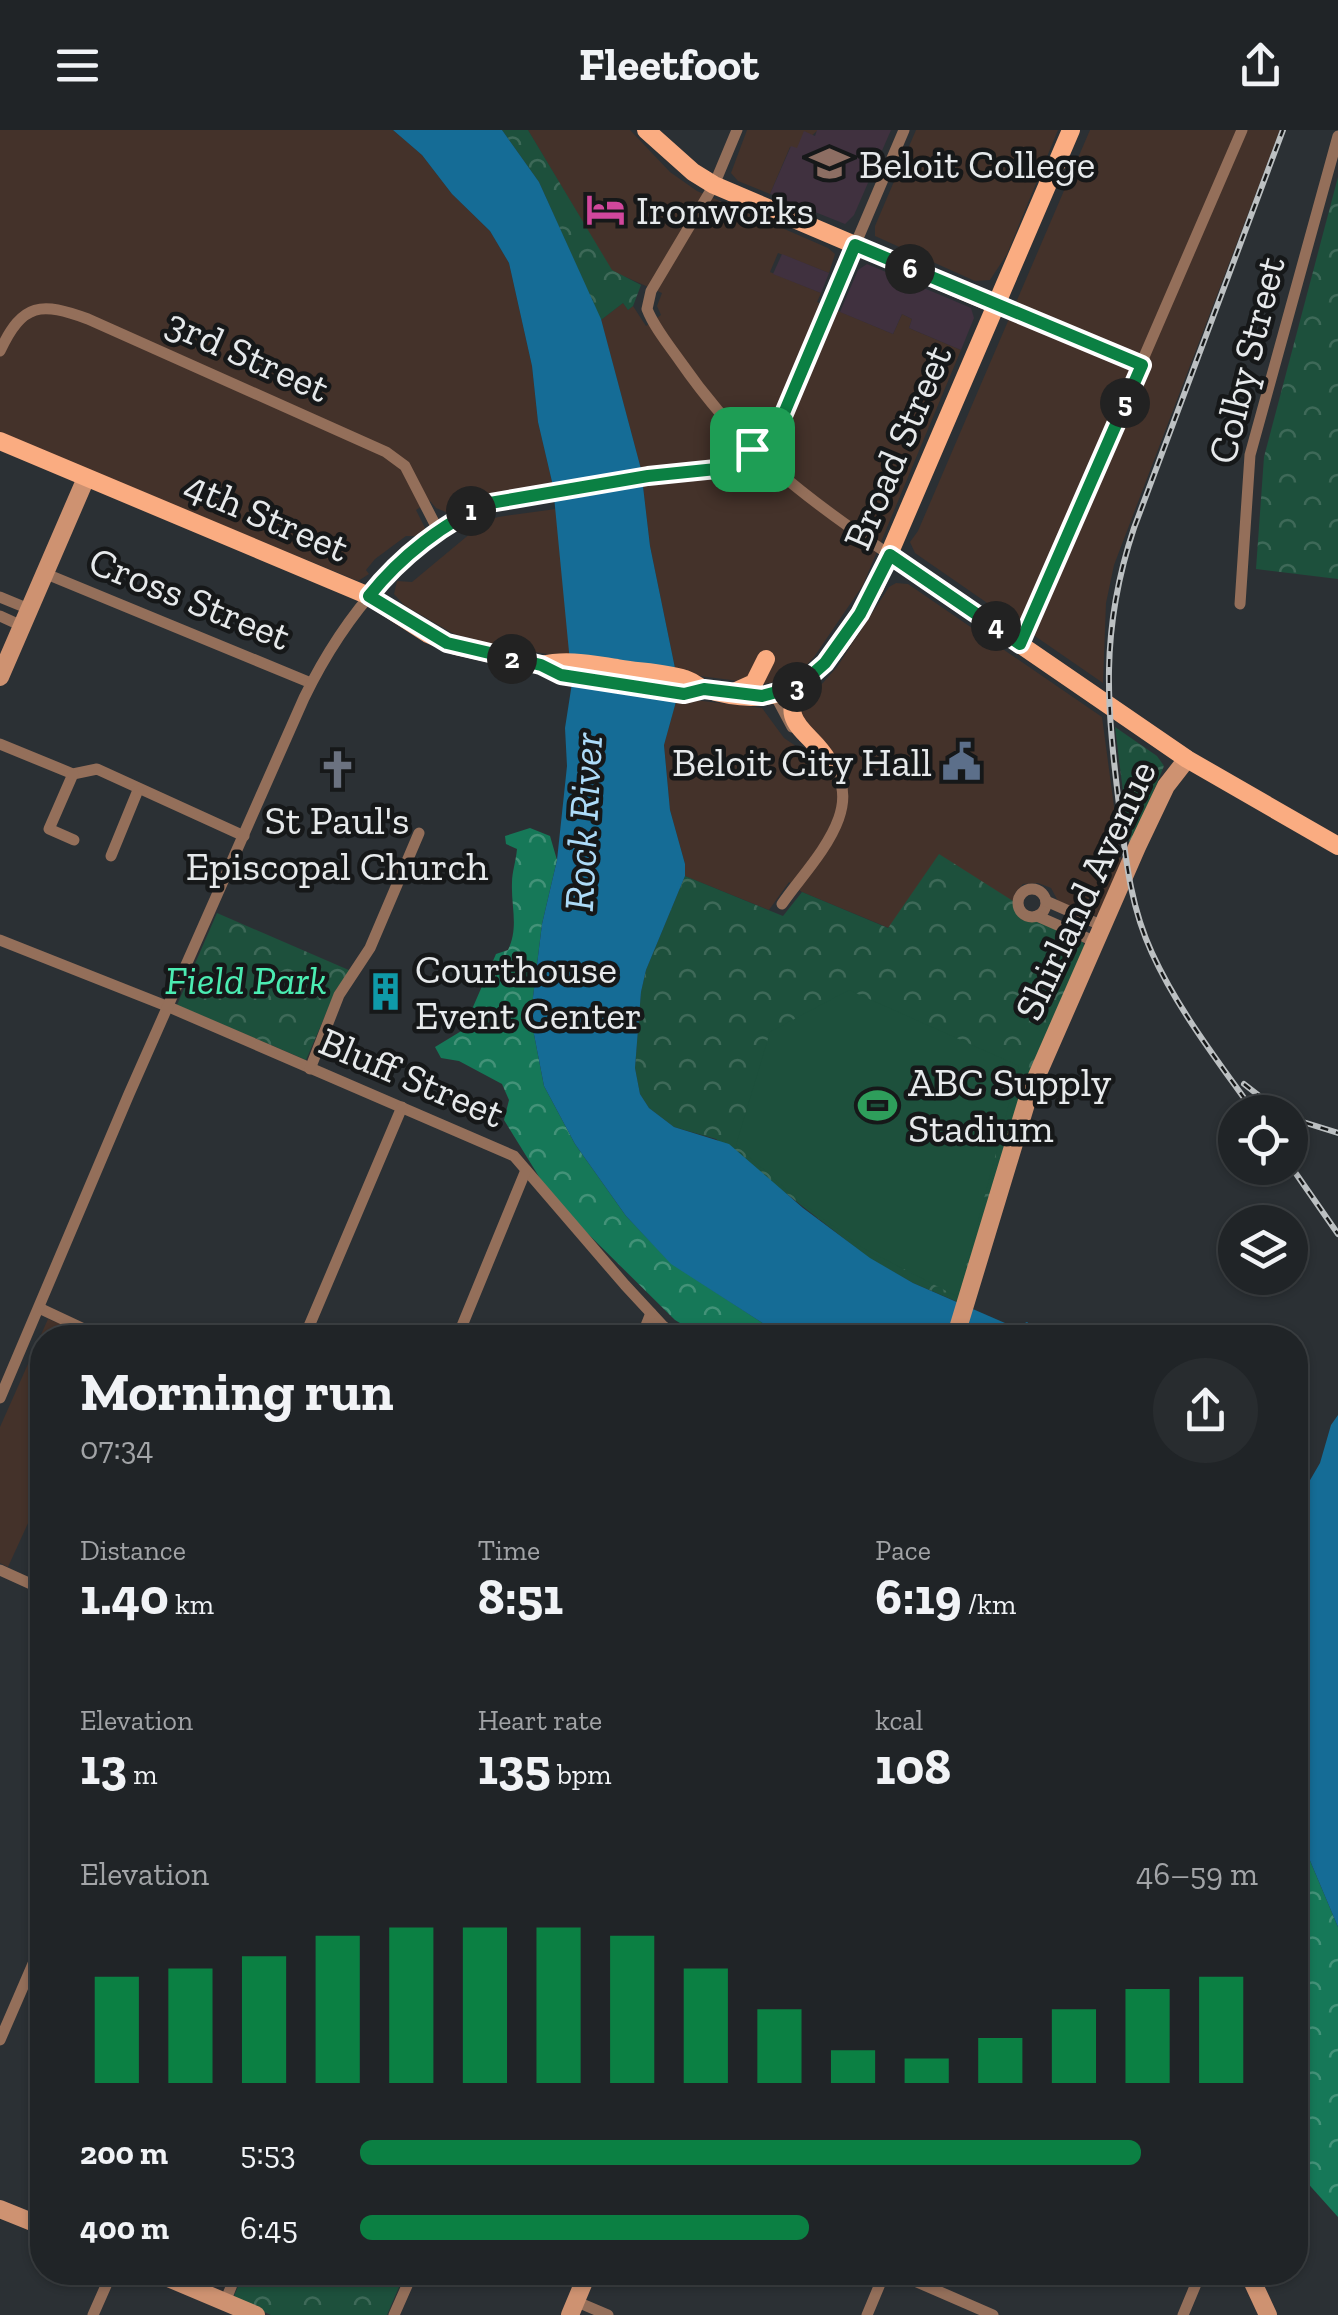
<!DOCTYPE html>
<html lang="en">
<head>
<meta charset="utf-8">
<style>
  body { margin:0; font-family:"Zilla Slab",serif; background:#282c2f; color:#f1f3f6; height:100vh; display:flex; flex-direction:column; font-size:38px; white-space:nowrap }
  * { box-sizing:border-box; margin:0 }
  p { font-size:32px; color:#a2a4a7 }
  .icon { flex:none; width:55px; height:55px; fill:none; stroke:currentColor; stroke-width:2; stroke-linecap:round; stroke-linejoin:round }
  .map { position:relative; flex:1; overflow:hidden }
  .sheet { position:absolute; left:30px; top:1195px; width:1278px; height:960px; display:flex; flex-direction:column; background:#202427; border-radius:40px; box-shadow:0 2px 8px #0004,0 0 0 2px #3d4144 }
  .sheet>* { flex:none }
  .controls { position:absolute; left:1218px; top:965px; display:grid; gap:20px }
  .controls a { display:grid; place-items:center; width:90px; height:90px; border-radius:50%; background:#202427; box-shadow:0 2px 8px #0004,0 0 0 2px #3d4144; font-size:50px }
  .pin { position:absolute; display:grid; place-items:center; width:85px; height:85px; color:#fff; margin:-42px; border-radius:20px; box-shadow:0 5px 15px #0006 }
  .km { position:absolute; width:50px; height:50px; margin:-25px; border-radius:50%; background:#222; color:#fff; font-size:28px; line-height:50px; text-align:center }
  .round { display:grid; place-items:center; flex:none; width:105px; height:105px; border-radius:52px; background:#282c2f }
  .overview { display:flex; align-items:center; justify-content:space-between; height:170px; padding:0 50px }
  h1 { font-size:55px; font-weight:700; line-height:75px }
  .metrics { display:grid; grid-template-columns:repeat(3,1fr); gap:15px; height:170px; padding:10px 50px }
  .metrics div { display:grid; align-content:center }
  .metrics b { font-size:50px; font-weight:700 }
  .metrics small { font-size:28px; font-weight:400 }
  .metrics p { font-size:28px }
  .chart { height:280px; padding:20px 50px }
  .chart p { display:flex; justify-content:space-between }
  .chart svg { width:100%; height:180px; margin-top:10px; stroke:#0b8043; stroke-width:6 }
  ul { padding:0 50px; list-style:none; font-size:32px }
  li { display:grid; grid-template-columns:160px 120px 1fr; align-items:center; height:75px }
  li i { height:25px; border-radius:12px; background:#0b8043 }
  header { display:flex; justify-content:space-between; align-items:center; height:130px; padding:0 50px; background:#202427; font-size:45px; font-weight:700 }
  .map>svg:first-child { display:block }
  .commercial { fill:#44322a }
  .education { fill:#40313f }
  .forest { fill:url(#forest-crowns) }
  .park { fill:url(#park-crowns) }
  .pitch { fill:#1d503c }
  .water { fill:#156c96 }
  .lines { fill:none; stroke-linecap:round; stroke-linejoin:round }
  .street { stroke:#946f5a; stroke-width:11 }
  .secondary { stroke:#ce9271; stroke-width:18 }
  .primary { stroke:#faac81; stroke-width:18 }
  .rail-casing { stroke:#bcc0c2; stroke-width:6 }
  .rail { stroke:#161819; stroke-width:2.5; stroke-dasharray:8; stroke-linecap:butt }
  .route-casing { stroke:#fff; stroke-width:20 }
  .route { stroke:#0b8043; stroke-width:12 }
  .labels { text-anchor:middle; dominant-baseline:central; stroke-width:9; stroke-linejoin:round; paint-order:stroke }
  .poi-label { font-size:40px; fill:#e6e9eb; stroke:#161819; text-anchor:start }
  .street-label { font-size:40px; fill:#e6e9eb; stroke:#161819 }
  .park-label { font-size:40px; font-style:italic; fill:#4becb2; stroke:#161819 }
  .water-label { font-size:42px; font-style:italic; fill:#addbf8; stroke:#161819 }
</style>
</head>
<body>
<header><svg class="icon" aria-label="menu" viewBox="0 0 24 24"><path d="M4 6h16M4 12h16M4 18h16"/></svg>Fleetfoot<svg class="icon" aria-label="share" viewBox="0 0 24 24"><path d="M12 15V3M7 8l5-5 5 5M5 13v7h14v-7"/></svg></header>
<div class="map">
<svg width="1338" height="2185" viewBox="0 0 1338 2185">
  <defs>
    <pattern id="forest-crowns" width="20" height="18" patternUnits="userSpaceOnUse" patternTransform="scale(2.5)"><rect width="20" height="18" fill="#167858"/><path d="M2 6a3 3 0 1 1 6 0M12 15a3 3 0 1 1 6 0" fill="none" stroke="#439278"/></pattern>
    <pattern id="park-crowns" width="20" height="18" patternUnits="userSpaceOnUse" patternTransform="scale(2.5)"><rect width="20" height="18" fill="#1d503c"/><path d="M2 6a3 3 0 1 1 6 0M12 15a3 3 0 1 1 6 0" fill="none" stroke="#3e6958"/></pattern>
  </defs>
  <rect width="100%" height="100%" fill="#2b3034"/>
  <g class="commercial">
    <polygon points="0,0 393,0 422,25 452,64 490,101 509,133 532,236 538,292 553,356 486,370 453,385 436,378 430,371 416,380 425,398 423,406 406,406 375,429 366,440 369,444 358,451 0,304"/>
    <polygon points="528,0 630,0 670,42 697,61 828,118 835,124 829,143 778,123 770,142 821,163 817,172 893,204 902,184 912,189 909,198 961,220 863,455 814,527 798,544 782,551 762,554 676,543 650,416 641,339 601,190 623,173 628,180 633,176 646,196 661,185 657,176 662,163 612,141"/>
    <polygon points="747,0 818,0 797,19 790,17 770,64 738,51 731,43"/>
    <polygon points="916,0 1058,0 1007,124 990,150 975,151 875,106 875,96"/>
    <polygon points="1090,0 1280,0 1114,435 1106,473 1103,553 925,430 915,423 910,412 918,401"/>
    <polygon points="556,379 571,528 481,513 452,503 404,475 394,464 397,451 412,452 483,393 498,387"/>
    <polygon points="896,453 908,454 1102,587 1122,736 1101,783 1096,786 1058,771 1051,758 1038,753 1023,754 1015,763 1013,771 1009,771 939,725 889,798 802,762 789,752 769,780 685,746 685,734 670,680 664,614 677,568 762,578 784,608 806,623 817,608 798,590 802,568 821,555 837,537 889,457"/>
    <polygon points="48,1189 93,1207 42,1208 42,1396 29,1391 8,1437 0,1433 0,1297"/>
  </g>
  <g class="education">
    <polygon points="817,0 891,0 854,85 845,94 770,64 791,16 797,18 804,1 815,6"/>
    <polygon points="782,124 829,143 821,163 773,144"/>
    <polygon points="867,134 971,178 974,188 961,220 909,198 912,189 902,184 893,204 840,182 858,140"/>
  </g>
  <g class="forest">
    <path d="M 530,698 L 550,706 L 557,730 L 542,794 L 533,867 L 532,894 L 544,956 L 575,1014 L 626,1086 L 671,1133 L 784,1207 L 703,1207 L 675,1190 L 579,1095 L 546,1058 L 504,990 L 509,970 L 502,954 L 459,931 L 441,928 L 435,917 L 463,900 L 496,824 L 508,820 C 519,797 511,777 512,753 C 512,742 516,731 517,719 L 506,714 L 505,706 Z"/>
    <polygon points="1295,1695 1338,1797 1338,2087 1295,2039"/>
  </g>
  <g class="park">
    <polygon points="502,0 528,0 612,140 641,155 633,176 628,180 623,173 601,190 539,52"/>
    <polygon points="1338,47 1338,449 1256,439 1264,327"/>
    <polygon points="1115,597 1157,626 1164,636 1130,718"/>
    <polygon points="939,724 1013,771 1015,781 1022,790 1044,793 1083,812 1085,820 960,1173 913,1153 869,1128 716,1009 674,997 649,978 640,964 635,938 641,862 646,840 685,746 783,786 802,762 888,798"/>
    <polygon points="217,783 351,841 337,858 306,930 177,875"/>
    <polygon points="244,2143 405,2143 387,2185 271,2185 233,2168"/>
  </g>
  <polygon class="pitch" points="849,860 1019,936 958,1167 863,1118 798,1070 736,1015 770,902"/>
  <g class="water">
    <polygon points="393,0 502,0 539,52 601,189 641,339 650,416 676,543 677,568 664,615 670,680 685,734 685,746 646,840 641,862 635,938 640,964 649,978 674,997 729,1014 803,1078 870,1128 913,1153 1005,1193 1019,1196 1027,1192 1046,1207 784,1207 671,1134 626,1086 575,1014 544,956 532,894 533,867 542,794 557,730 567,636 565,598 572,553 553,356 538,292 532,236 509,133 490,101 452,64 422,25"/>
    <polygon points="1338,1285 1338,1797 1295,1695 1295,1376 1320,1333 1331,1295"/>
  </g>
  <g class="lines">
    <g class="street">
      <path d="M 737,0 L 714,55 L 651,161 L 647,179 C 654,197 668,214 680,231 C 741,319 802,366 890,425"/>
      <polyline points="996,175 1141,235"/>
      <path d="M 0,221 C 23,172 41,172 88,189 L 386,322 L 405,336 L 439,402"/>
      <polyline points="44,443 311,553"/>
      <polyline points="0,467 29,479"/>
      <polyline points="1240,474 1250,325 1338,6"/>
      <polyline points="0,486 22,496"/>
      <polyline points="1020,514 1242,0"/>
      <polyline points="775,565 792,597"/>
      <polyline points="0,614 73,644 97,639 244,706"/>
      <polyline points="73,644 49,699 74,710"/>
      <polyline points="111,726 138,660"/>
      <circle cx="1032" cy="773" r="14"/>
      <polyline points="1046,771 1103,796"/>
      <path d="M 782,774 C 809,734 876,673 823,626"/>
      <polyline points="1037,786 1096,812"/>
      <polyline points="0,810 169,877 514,1026 625,1155 663,1196 680,1208"/>
      <polyline points="310,939 339,865 370,818 419,703"/>
      <polyline points="39,1178 103,1208"/>
      <polyline points="304,1208 402,977"/>
      <polyline points="457,1208 526,1040"/>
      <polyline points="641,1208 651,1183"/>
      <path d="M 0,1268 L 129,964 L 304,568 C 344,486 405,410 490,373 L 648,346 L 717,340 L 742,328 L 782,287 L 904,0"/>
      <polyline points="0,1440 42,1459"/>
      <polyline points="0,1910 42,1813"/>
      <polyline points="894,2142 993,2185"/>
      <polyline points="575,2171 608,2185"/>
      <polyline points="225,2172 237,2142"/>
      <polyline points="93,2185 112,2142"/>
      <polyline points="394,2185 413,2142"/>
      <polyline points="867,2185 885,2142"/>
      <polyline points="1183,2185 1201,2142"/>
    </g>
    <g class="secondary">
      <polyline points="0,547 86,348"/>
      <polyline points="955,1208 1029,964 1137,717 1166,656 1187,629"/>
      <polyline points="0,2079 42,2096"/>
      <polyline points="154,2142 256,2185"/>
      <polyline points="1248,2142 1268,2185"/>
      <polyline points="570,2185 588,2142"/>
    </g>
    <g class="primary">
      <polyline points="646,0 693,42 714,55 996,175"/>
      <polyline points="0,311 369,466 428,504 456,516 541,535 561,545 684,563 704,559"/>
      <polyline points="890,425 1187,629 1338,716"/>
      <path d="M 541,535 C 567,529 590,534 617,538 C 638,542 664,542 685,549 C 692,551 698,557 705,559 C 800,589 834,529 875,457 L 1071,0"/>
      <path d="M 804,553 C 773,593 812,601 828,631"/>
      <polyline points="734,562 754,553 766,529"/>
    </g>
    <defs>
      <g id="rail">
        <polyline points="1244,954 1280,982"/>
        <path d="M 1254,982 C 1218,931 1178,880 1152,823 C 1131,778 1126,731 1120,683 C 1107,577 1099,503 1134,398 L 1283,0"/>
        <polyline points="1290,988 1338,1003"/>
        <polyline points="1290,1035 1338,1104"/>
      </g>
    </defs>
    <use href="#rail" class="rail-casing"/>
    <use href="#rail" class="rail"/>
  </g>
  <g class="lines">
    <defs>
      <path id="route" d="M 855,115 L 1142,235 L 1020,514 L 890,425 L 860,484 L 825,533 L 799,556 L 762,566 L 704,559 L 684,564 L 561,545 L 541,535 L 447,513 L 369,466 C 400,427 444,392 490,373 L 648,346 L 726,338 L 752,319 L 782,288 Z"/>
    </defs>
    <use href="#route" class="route-casing"/>
    <use href="#route" class="route"/>
  </g>
  <defs>
    <symbol id="university-bare" viewBox="-9 -9 18 18"><path d="M0-5L7-2L0 1L-7-2ZM-4 1L0 2.5L4 1V4Q0 6-4 4Z" fill="#8d6e63" stroke="#161819" stroke-width="2.5" paint-order="stroke"/></symbol>
    <symbol id="hotel-bare" viewBox="-9 -9 18 18"><path d="M-6-4.5h1.5V1H6V5H4.5V3h-9V5H-6ZM-4 0a1.8 1.8 0 1 1 3.6 0ZM.5 0V-2.5h3Q6-2.5 6 0Z" fill="#d1479c" stroke="#161819" stroke-width="2.5" paint-order="stroke"/></symbol>
    <symbol id="civic-bare" viewBox="-9 -9 18 18"><path d="M-.6-6.5H3V-4.5H.6V-3L4-1V1h2V6H-6V1h2V-1L-.6-3ZM-1.2 2.5V6h2.4V2.5Z" fill="#5c6f8a" stroke="#161819" stroke-width="2.5" paint-order="stroke"/></symbol>
    <symbol id="church-bare" viewBox="-9 -9 18 18"><path d="M-1.2-6h2.4v3.5h3.3v2.4h-3.3V6h-2.4V-.1h-3.3v-2.4h3.3Z" fill="#6b7280" stroke="#161819" stroke-width="2.5" paint-order="stroke"/></symbol>
    <symbol id="building-bare" viewBox="-9 -9 18 18"><path d="M-4-6H4V6H1V3H-1V6H-4ZM-2.5-4.3h1.7v1.8h-1.7ZM.8-4.3h1.7v1.8H.8ZM-2.5-1h1.7V.8h-1.7ZM.8-1h1.7V.8H.8Z" fill="#0f9aa8" stroke="#161819" stroke-width="2.5" paint-order="stroke"/></symbol>
    <symbol id="stadium-bare" viewBox="-9 -9 18 18"><path d="M0-5a6.5 5 0 1 0 0 10a6.5 5 0 1 0 0-10ZM-3.5-1.8h7v3.6h-7Z" fill="#2e9e5b" stroke="#161819" stroke-width="2.5" paint-order="stroke"/></symbol>
  </defs>
  <g fill-rule="evenodd">
    <use href="#university-bare" x="802" y="6" width="55" height="55"/>
    <use href="#hotel-bare" x="578" y="52" width="55" height="55"/>
    <use href="#civic-bare" x="934" y="604" width="55" height="55"/>
    <use href="#church-bare" x="310" y="612" width="55" height="55"/>
    <use href="#building-bare" x="358" y="834" width="55" height="55"/>
    <use href="#stadium-bare" x="850" y="948" width="55" height="55"/>
  </g>
  <g class="labels">
    <g class="poi-label">
      <text x="859" y="34">Beloit College</text>
      <text x="636" y="80">Ironworks</text>
      <text x="932" y="632" text-anchor="end">Beloit City Hall</text>
      <text x="337" y="690" text-anchor="middle">St Paul's<tspan x="337" dy="46">Episcopal Church</tspan></text>
      <text x="415" y="839">Courthouse<tspan x="415" dy="46">Event Center</tspan></text>
      <text x="908" y="952">ABC Supply<tspan x="908" dy="46">Stadium</tspan></text>
    </g>
    <g class="street-label">
      <text transform="translate(248 225) rotate(24)">3rd Street</text>
      <text transform="translate(1246 230) rotate(-76)">Colby Street</text>
      <text transform="translate(897 317) rotate(-67)">Broad Street</text>
      <text transform="translate(267 386) rotate(23)">4th Street</text>
      <text transform="translate(190 468) rotate(22)">Cross Street</text>
      <text transform="translate(1085 760) rotate(-65)">Shirland Avenue</text>
      <text transform="translate(412 947) rotate(23)">Bluff Street</text>
    </g>
    <g class="park-label">
      <text x="246" y="850">Field Park</text>
    </g>
    <g class="water-label">
      <text transform="translate(583 692) rotate(-87)">Rock River</text>
    </g>
  </g>
</svg>
<div class="controls">
<a><svg class="icon" aria-label="locate" viewBox="0 0 24 24"><circle cx="12" cy="12" r="6"/><path d="M12 2v4M12 18v4M2 12h4M18 12h4"/></svg></a>
<a><svg class="icon" aria-label="layers" viewBox="0 0 24 24"><path d="M12 4l9 5-9 5-9-5zM3 14l9 5 9-5"/></svg></a>
</div>
<div class="pin" style="left:752px;top:319px;background:#1e9e55"><svg class="icon" aria-label="arrive" viewBox="0 0 24 24"><path d="M6 21V4h12l-3 4 3 4H6"/></svg></div>
<b class="km" style="left:471px;top:381px">1</b>
<b class="km" style="left:512px;top:529px">2</b>
<b class="km" style="left:797px;top:557px">3</b>
<b class="km" style="left:996px;top:496px">4</b>
<b class="km" style="left:1125px;top:273px">5</b>
<b class="km" style="left:910px;top:139px">6</b>
<section class="sheet">
<div class="overview"><div><h1>Morning run</h1><p>07:34</p></div><a class="round"><svg class="icon" aria-label="share" viewBox="0 0 24 24"><path d="M12 15V3M7 8l5-5 5 5M5 13v7h14v-7"/></svg></a></div>
<div class="metrics">
<div><p>Distance</p><b>1.40<small> km</small></b></div>
<div><p>Time</p><b>8:51</b></div>
<div><p>Pace</p><b>6:19<small> /km</small></b></div>
</div>
<div class="metrics">
<div><p>Elevation</p><b>13<small> m</small></b></div>
<div><p>Heart rate</p><b>135<small> bpm</small></b></div>
<div><p>kcal</p><b>108</b></div>
</div>
<div class="chart"><p><span>Elevation</span>46–59 m</p>
<svg viewBox="0 0 160 44" preserveAspectRatio="none"><path d="M5 44V18M15 44V16M25 44V13M35 44V8M45 44V6M55 44V6M65 44V6M75 44V8M85 44V16M95 44V26M105 44V36M115 44V38M125 44V33M135 44V26M145 44V21M155 44V18"/></svg>
</div>
<ul>
<li><b>200 m</b>5:53<i style="width:87%"></i></li>
<li><b>400 m</b>6:45<i style="width:50%"></i></li>
</ul>
</section>
</div>
</body>
</html>
